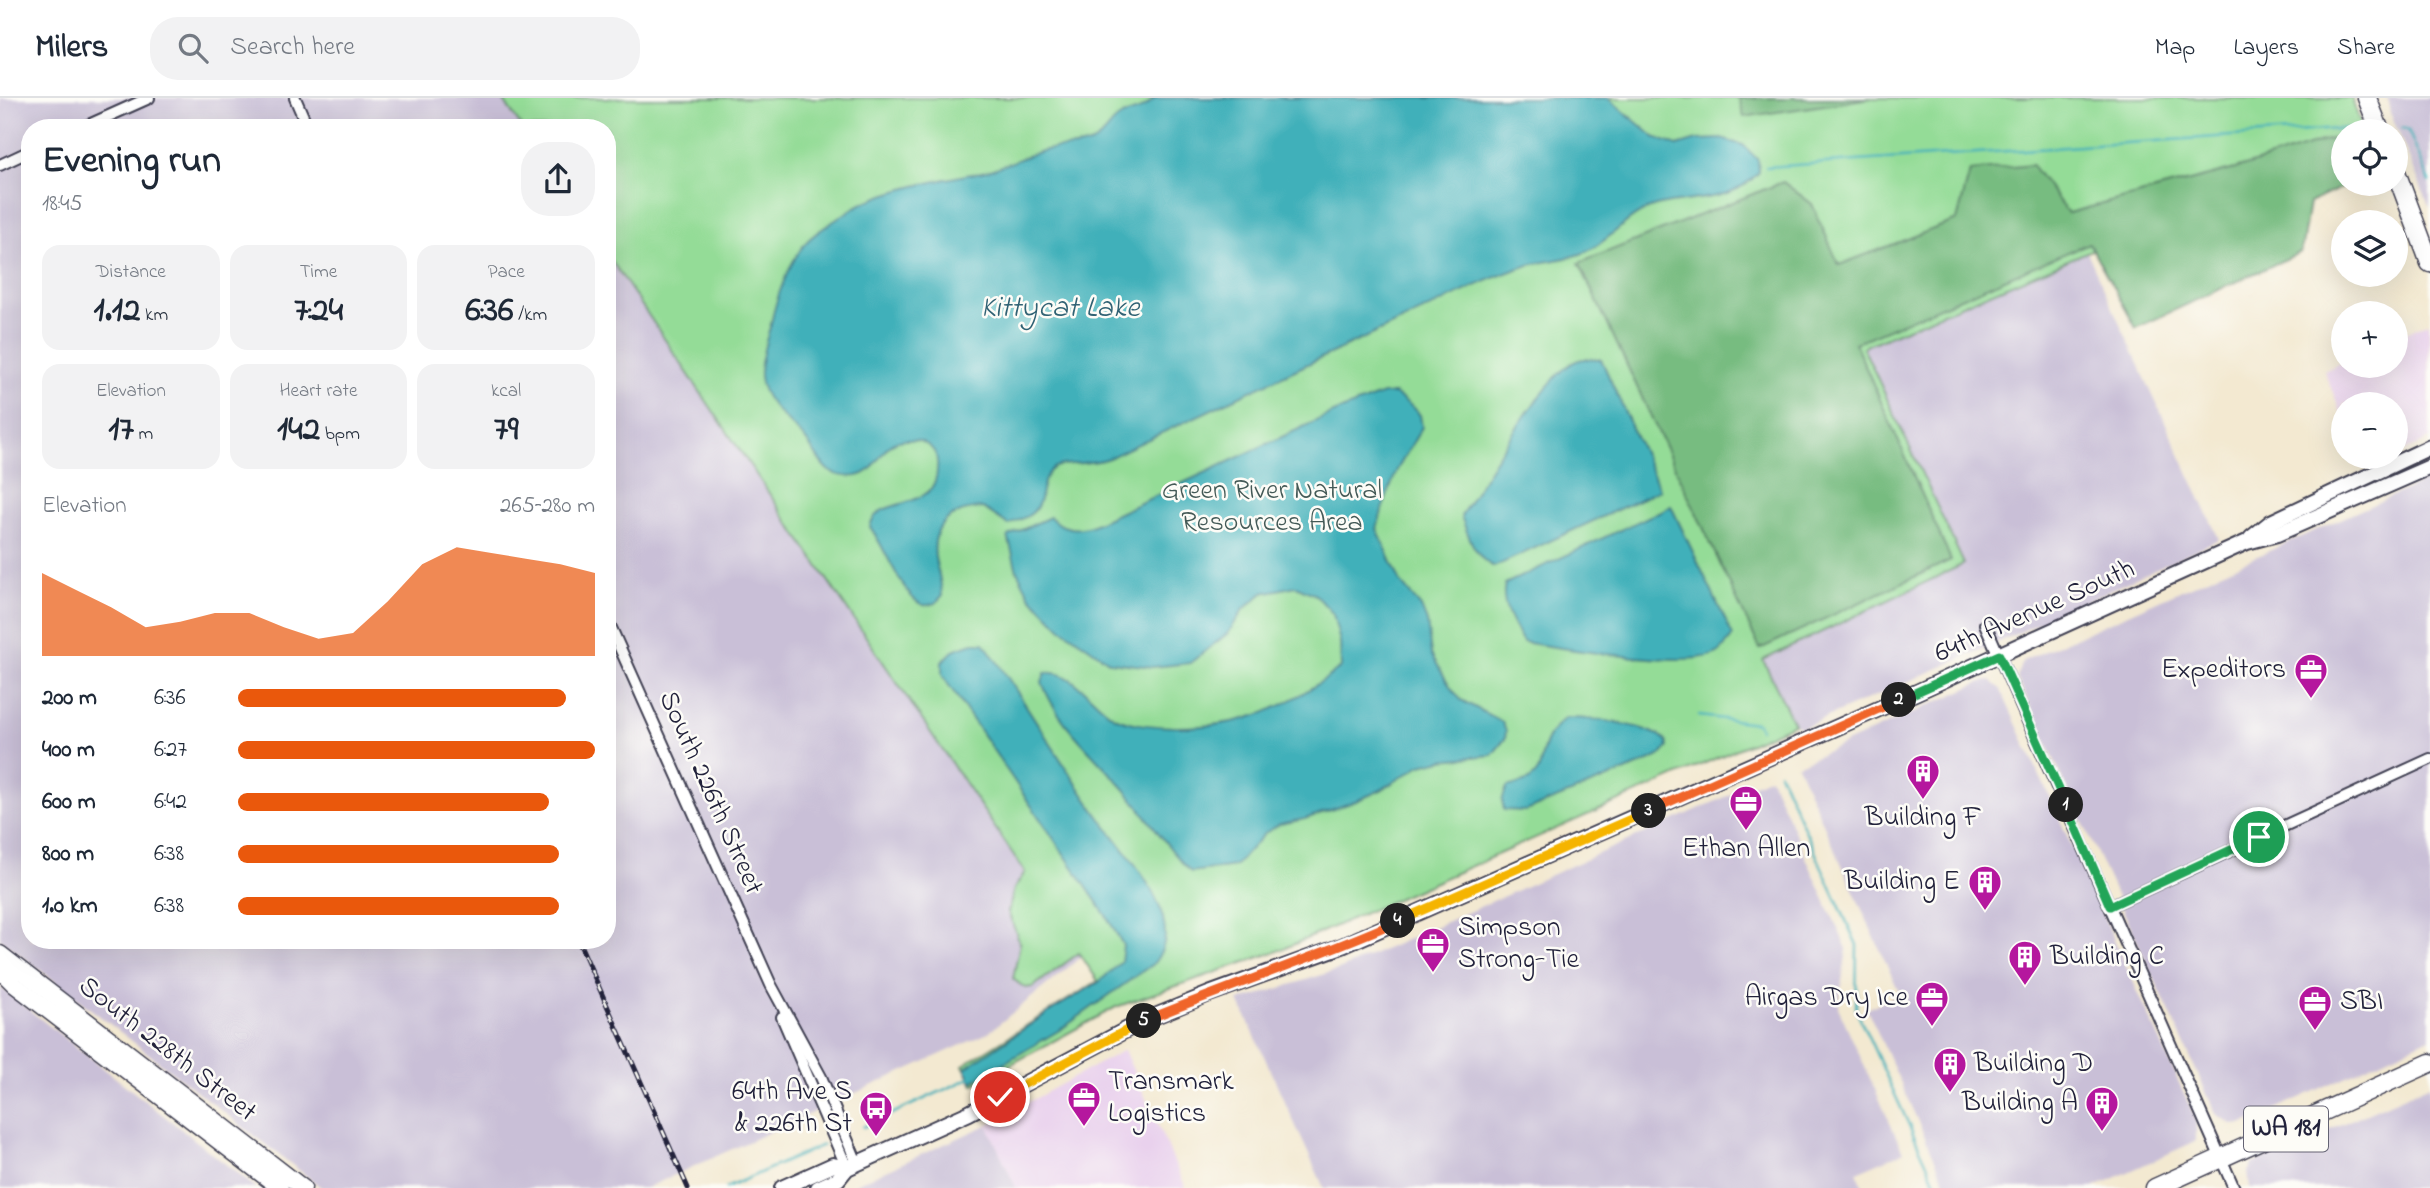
<!DOCTYPE html>
<html lang="en">
<head>
<meta charset="utf-8">
<style>
  body { margin:0; font-family:"Indie Flower",sans-serif; background:#f2f2f3; color:#1f2937; height:100vh; display:flex; flex-direction:column; font-size:26px; white-space:nowrap }
  * { box-sizing:border-box; margin:0 }
  p { font-size:23px; color:#747a83 }
  .icon { flex:none; width:38px; height:38px; fill:none; stroke:currentColor; stroke-width:2; stroke-linecap:round; stroke-linejoin:round }
  .map { position:relative; flex:1; overflow:hidden }
  .side { position:absolute; left:21px; top:21px; width:595px; height:830px; display:flex; flex-direction:column; background:#fff; border-radius:28px; box-shadow:0 7px 28px #0002 }
  .side>* { flex:none }
  .buttons { position:absolute; left:2331px; top:21px; display:grid; gap:14px }
  .buttons a { display:grid; place-items:center; width:77px; height:77px; border-radius:50%; background:#fff; box-shadow:0 7px 28px #0002; font-size:35px }
  .pin { position:absolute; display:grid; place-items:center; width:60px; height:60px; color:#fff; margin:-30px; border:4px solid #fff; border-radius:50%; box-shadow:0 2px 7px #0007 }
  .km { position:absolute; width:35px; height:35px; margin:-18px; border-radius:50%; background:#222; color:#fff; font-size:19px; line-height:35px; text-align:center }
  .round { display:grid; place-items:center; flex:none; width:74px; height:74px; border-radius:28px; background:#f2f2f3 }
  .head { display:flex; align-items:center; justify-content:space-between; height:119px; padding:0 21px }
  h1 { font-size:38px; font-weight:700; line-height:52px }
  .figures { display:grid; grid-template-columns:repeat(3,1fr); gap:10px; height:119px; padding:7px 21px }
  .figures div { display:grid; align-content:center; border-radius:18px; background:#f2f2f3; text-align:center }
  .figures b { font-size:35px; font-weight:700 }
  .figures small { font-size:19px; font-weight:400 }
  .figures p { font-size:19px }
  .chart { height:196px; padding:14px 21px }
  .chart p { display:flex; justify-content:space-between }
  .chart svg { width:100%; height:126px; margin-top:7px; fill:#ea580c; opacity:.7 }
  ul { padding:0 21px; list-style:none; font-size:23px }
  li { display:grid; grid-template-columns:112px 84px 1fr; align-items:center; height:52px }
  li i { height:18px; border-radius:9px; background:#ea580c }
  header { display:flex; align-items:center; gap:42px; box-sizing:border-box; height:98px; padding:0 35px; background:#fff; border-bottom:2px solid #e0e1e3 }
  header strong { font-size:33px }
  nav { display:flex; gap:38px; margin-inline-start:auto; font-size:24px }
  .search { width:490px; height:63px; background:#f2f2f3; display:flex; align-items:center; gap:18px; box-sizing:border-box; padding:0 24px; border-radius:28px; color:#747a83; font-size:26px }
  .map>svg:first-child { display:block }
  .built { fill:#e9d1ed }
  .industrial { fill:#c9bfd7 }
  .green { fill:#94dc97; stroke:#5b7f69; stroke-width:2 }
  .forest { fill:#77bc80; stroke:#4c6f5e; stroke-width:2 }
  .water { fill:#40b0ba; stroke:#31697a; stroke-width:2 }
  .lines { fill:none; stroke-linecap:round; stroke-linejoin:round }
  .stream { stroke:#40b0ba; stroke-width:2.5 }
  .minor-casing { stroke:#414052; stroke-width:14 }
  .tertiary-casing { stroke:#414052; stroke-width:18 }
  .secondary-casing { stroke:#414052; stroke-width:19 }
  .primary-casing { stroke:#414052; stroke-width:21 }
  .minor { stroke:#fff; stroke-width:10 }
  .tertiary { stroke:#fff; stroke-width:14 }
  .secondary { stroke:#fff; stroke-width:16 }
  .primary { stroke:#fff; stroke-width:18 }
  .rail-casing { stroke:#22223b; stroke-width:5 }
  .rail { stroke:#fdfcf7; stroke-width:2.5; stroke-dasharray:8; stroke-linecap:butt }
  .split-1-casing { stroke:#fff; stroke-width:14 }
  .split-2-casing { stroke:#fff; stroke-width:14 }
  .split-3-casing { stroke:#fff; stroke-width:14 }
  .split-4-casing { stroke:#fff; stroke-width:14 }
  .split-5-casing { stroke:#fff; stroke-width:14 }
  .split-6-casing { stroke:#fff; stroke-width:14 }
  .split-1 { stroke:#22a559; stroke-width:9 }
  .split-2 { stroke:#22a559; stroke-width:9 }
  .split-3 { stroke:#f0652b; stroke-width:9 }
  .split-4 { stroke:#f5b400; stroke-width:9 }
  .split-5 { stroke:#f0652b; stroke-width:9 }
  .split-6 { stroke:#f5b400; stroke-width:9 }
  .labels { text-anchor:middle; dominant-baseline:central; stroke-width:5; stroke-linejoin:round; paint-order:stroke }
  .shield { fill:#fdfcf7; stroke:#646373; stroke-width:2 }
  .shield-label { font-size:26px; font-weight:bold; fill:#22223b }
  .park-label { font-size:28px; fill:#445a57; stroke:#fdfcf7 }
  .street-label { font-size:28px; fill:#22223b; stroke:#fdfcf7 }
  .poi-label { font-size:28px; fill:#22223b; stroke:#fdfcf7; text-anchor:end }
  .water-label { font-size:30px; font-style:italic; fill:#306274; stroke:#fdfcf7 }
</style>
</head>
<body>
<header>
<strong>Milers</strong>
<div class="search"><svg class="icon" aria-label="search" viewBox="0 0 24 24"><circle cx="10" cy="10" r="6"/><path d="M15 15l6 6"/></svg>Search here</div>
<nav><a>Map</a><a>Layers</a><a>Share</a></nav>
</header>
<div class="map">
<svg width="2430" height="1090" viewBox="0 0 2430 1090">
  <rect width="100%" height="100%" fill="#fdfcf7"/>
  <filter id="ink" filterUnits="userSpaceOnUse"><feTurbulence type="fractalNoise" baseFrequency=".0143" numOctaves="2"/><feDisplacementMap in="SourceGraphic" scale="14" xChannelSelector="R" yChannelSelector="G"/><feConvolveMatrix kernelMatrix="1 2 1 2 8 2 1 2 1" color-interpolation-filters="sRGB"/></filter>
  <filter id="wash" filterUnits="userSpaceOnUse"><feTurbulence type="fractalNoise" baseFrequency=".00686" numOctaves="4" result="noise"/><feDisplacementMap in="SourceGraphic" scale="28" xChannelSelector="R" yChannelSelector="G"/><feGaussianBlur stdDeviation="1.57" result="paint"/><feColorMatrix in="noise" values="0 0 0 0 0 0 0 0 0 0 0 0 0 0 0 0 0 1.4 0 .05"/><feComposite in="paint" operator="in"/></filter>
  <g filter="url(#wash)">
    <rect width="100%" height="100%" fill="#f3e9d1"/>
    <g class="built">
      <polygon points="2429,224 2430,341 2396,357 2396,306 2343,306 2343,319 2324,273 2343,264 2343,268 2396,268 2396,240"/>
      <polygon points="2360,359 2391,359 2365,371"/>
      <polygon points="1124,952 1186,1090 1016,1090 987,1027"/>
    </g>
    <g class="industrial">
      <polygon points="0,0 502,0 522,30 30,30 30,842 607,842 607,156 1082,858 988,935 646,1090 322,1090 0,841"/>
      <polygon points="2387,0 2430,0 2430,110 2390,14"/>
      <polygon points="2087,154 2219,441 2001,543 1802,630 1794,626 1762,562 1964,466 1862,249"/>
      <polygon points="2430,381 2430,940 2243,1026 2233,1027 2216,1016 2017,580 2020,569 2023,563"/>
      <polygon points="1991,583 2000,590 2196,1022 2196,1043 2093,1090 1948,1090 1867,911 1900,896 1797,667 1981,584"/>
      <polygon points="1770,679 1847,851 1838,909 1903,1054 1857,1074 1864,1090 1324,1090 1239,903 1341,871"/>
      <polygon points="0,889 256,1090 0,1090"/>
      <polygon points="2430,987 2430,1090 2250,1090 2248,1074 2252,1066"/>
      <polygon points="987,1027 1016,1090 847,1090"/>
    </g>
    <polygon class="green" points="502,0 2351,0 2364,33 2343,33 2343,52 2339,47 1863,249 1964,466 1763,562 1794,626 1283,851 1116,909 973,987 963,967 1098,883 1079,855 1033,889 1025,890 1013,881 1020,845 1008,814 1014,791 1025,774 607,156 607,30 522,30"/>
    <g class="forest">
      <polygon points="1739,0 1871,0 1744,19"/>
      <polygon points="2334,40 2343,52 2343,86 2349,86 2309,105 2301,154 2136,230 2089,145 1855,245 1951,462 1760,551 1579,165 1783,84 1812,106 1839,167 1957,122 1970,73 2032,67 2068,115 2235,71"/>
    </g>
    <g class="water">
      <path d="M 1155,0 L 1608,0 L 1654,39 L 1677,48 L 1697,42 L 1721,41 L 1743,47 L 1758,62 L 1759,74 C 1731,106 1693,98 1656,108 C 1628,116 1611,142 1586,154 C 1568,162 1547,162 1529,167 C 1487,180 1448,202 1408,220 C 1308,265 1210,312 1111,359 C 1095,367 1065,364 1055,369 C 1038,378 1046,403 1032,415 C 1026,420 1016,423 1009,427 L 983,410 C 952,412 931,425 935,459 C 937,472 942,484 942,498 L 936,505 C 932,506 928,508 924,507 C 905,504 883,445 870,429 C 877,393 942,420 937,363 C 937,356 932,349 926,346 C 920,342 913,341 906,342 C 879,342 881,374 857,378 C 850,379 837,378 831,374 C 820,368 814,351 805,341 C 790,324 761,304 760,278 C 759,264 767,240 771,226 C 776,200 787,170 803,148 C 810,138 821,132 831,125 C 842,118 852,110 863,105 C 899,89 947,81 986,73 C 1006,68 1025,57 1046,52 C 1061,48 1077,52 1092,45 C 1105,40 1108,27 1119,20 C 1133,11 1140,16 1155,0 Z"/>
      <path d="M 1601,261 L 1660,392 L 1494,469 C 1475,460 1468,437 1461,418 C 1479,388 1549,269 1579,262 C 1586,260 1594,261 1601,261 Z"/>
      <path d="M 1383,296 L 1395,296 L 1410,307 L 1420,317 L 1422,329 L 1397,372 L 1383,409 L 1377,431 L 1401,485 L 1421,509 L 1427,524 L 1431,556 L 1450,588 L 1461,602 L 1502,624 L 1506,633 L 1505,641 L 1492,657 L 1442,662 L 1421,667 L 1381,692 L 1356,703 L 1305,721 L 1280,726 L 1265,735 L 1235,768 L 1191,774 C 1164,747 1146,714 1120,686 C 1093,655 1056,624 1042,584 L 1045,575 C 1074,571 1092,606 1115,619 C 1131,627 1156,628 1173,629 C 1244,630 1284,611 1341,570 L 1340,544 L 1333,516 L 1316,497 L 1296,488 L 1263,495 L 1244,511 L 1228,535 L 1190,565 L 1153,569 L 1110,564 L 1061,530 L 1030,498 L 1017,473 L 1008,438 L 1050,419 C 1062,431 1075,433 1091,428 L 1331,316 Z"/>
      <path d="M 1671,408 L 1733,538 C 1729,543 1724,550 1719,554 C 1693,572 1558,550 1523,544 C 1513,527 1500,507 1505,486 Z"/>
      <path d="M 973,545 L 984,545 C 1022,598 1054,654 1091,707 C 1111,737 1148,777 1160,810 C 1167,832 1168,847 1154,865 L 1063,930 L 972,984 L 965,970 L 1052,912 L 1099,884 L 1121,864 L 1123,847 L 1107,819 L 942,577 L 942,564 L 955,551 Z"/>
      <path d="M 1565,620 C 1591,620 1645,626 1666,642 L 1668,649 L 1661,657 L 1643,666 L 1526,713 L 1504,712 L 1502,702 L 1507,689 C 1514,687 1523,685 1529,682 C 1542,674 1540,664 1543,653 C 1546,639 1554,629 1565,620 Z"/>
    </g>
    <g class="lines">
      <g class="stream">
        <polyline points="2402,30 2408,32 2430,84"/>
        <polyline points="1766,69 2354,30"/>
        <polyline points="1699,618 1757,625 1760,631"/>
        <polyline points="1779,674 1857,847 1856,912 1938,1090"/>
        <polyline points="863,1029 970,980"/>
        <polyline points="726,1090 823,1047"/>
      </g>
    </g>
  </g>
  <g filter="url(#ink)">
    <g class="lines">
      <defs>
        <g id="minor">
          <polyline points="295,0 308,30"/>
          <polyline points="82,30 149,0"/>
          <polyline points="0,67 30,53"/>
          <polyline points="607,521 771,887 821,979 857,1065"/>
          <polyline points="1985,526 2234,1090"/>
          <polyline points="2110,808 2430,661"/>
          <polyline points="782,919 847,1070"/>
        </g>
        <g id="tertiary">
          <polyline points="2251,440 2271,424 2430,349"/>
          <polyline points="782,1090 833,1067 847,1070"/>
          <polyline points="818,1090 838,1081 847,1070 969,1015 1143,923 1209,896 1342,848 1917,594 2247,444 2277,436 2430,369"/>
        </g>
        <g id="secondary">
          <polyline points="0,856 303,1090"/>
          <polyline points="0,872 15,887 280,1090"/>
        </g>
        <g id="primary">
          <polyline points="2367,0 2380,33"/>
          <polyline points="2396,74 2430,165"/>
          <polyline points="2155,1090 2430,965"/>
        </g>
      </defs>
      <use href="#minor" class="minor-casing"/>
      <use href="#tertiary" class="tertiary-casing"/>
      <use href="#secondary" class="secondary-casing"/>
      <use href="#primary" class="primary-casing"/>
      <use href="#minor" class="minor"/>
      <use href="#tertiary" class="tertiary"/>
      <use href="#secondary" class="secondary"/>
      <use href="#primary" class="primary"/>
      <defs>
        <polyline id="rail" points="578,842 688,1090"/>
      </defs>
      <use href="#rail" class="rail-casing"/>
      <use href="#rail" class="rail"/>
    </g>
  </g>
  <g class="lines" filter="url(#ink)">
    <defs>
      <polyline id="split-1" points="2066,707 2110,808 2259,739"/>
      <polyline id="split-2" points="1899,602 1999,557 2066,707"/>
      <polyline id="split-3" points="1649,713 1899,602"/>
      <polyline id="split-4" points="1398,823 1649,713"/>
      <path id="split-5" d="M 1144,923 C 1228,888 1315,860 1398,823"/>
      <polyline id="split-6" points="1000,999 1144,923"/>
    </defs>
    <use href="#split-1" class="split-1-casing"/>
    <use href="#split-2" class="split-2-casing"/>
    <use href="#split-3" class="split-3-casing"/>
    <use href="#split-4" class="split-4-casing"/>
    <use href="#split-5" class="split-5-casing"/>
    <use href="#split-6" class="split-6-casing"/>
    <use href="#split-1" class="split-1"/>
    <use href="#split-2" class="split-2"/>
    <use href="#split-3" class="split-3"/>
    <use href="#split-4" class="split-4"/>
    <use href="#split-5" class="split-5"/>
    <use href="#split-6" class="split-6"/>
  </g>
  <defs>
    <symbol id="office-pin" viewBox="-11 -11 22 30"><path d="M0 17L-7.5 6A9.5 9.5 0 1 1 7.5 6Z" fill="#b5179e" stroke="#fdfcf7"/><path d="M-6-3h4V-5.5h4V-3h4V5H-6ZM-1-4.5V-3h2v-1.5ZM-6 0V1H6V0Z" fill="#fff"/></symbol>
    <symbol id="building-pin" viewBox="-11 -11 22 30"><path d="M0 17L-7.5 6A9.5 9.5 0 1 1 7.5 6Z" fill="#b5179e" stroke="#fdfcf7"/><path d="M-4-6H4V6H1V3H-1V6H-4ZM-2.5-4.3h1.7v1.8h-1.7ZM.8-4.3h1.7v1.8H.8ZM-2.5-1h1.7V.8h-1.7ZM.8-1h1.7V.8H.8Z" fill="#fff"/></symbol>
    <symbol id="bus-pin" viewBox="-11 -11 22 30"><path d="M0 17L-7.5 6A9.5 9.5 0 1 1 7.5 6Z" fill="#b5179e" stroke="#fdfcf7"/><path d="M-5-6H5V4H4V6H2V4H-2V6H-4V4H-5ZM-3.5-4V0h7V-4ZM-3.5 1.2v1.5H-2V1.2ZM2 1.2v1.5H3.5V1.2Z" fill="#fff"/></symbol>
  </defs>
  <g fill-rule="evenodd">
    <use href="#office-pin" x="2292" y="553" width="38" height="52"/>
    <use href="#building-pin" x="1904" y="654" width="38" height="52"/>
    <use href="#office-pin" x="1727" y="685" width="38" height="52"/>
    <use href="#building-pin" x="1966" y="765" width="38" height="52"/>
    <use href="#office-pin" x="1414" y="827" width="38" height="52"/>
    <use href="#building-pin" x="2006" y="840" width="38" height="52"/>
    <use href="#office-pin" x="1913" y="881" width="38" height="52"/>
    <use href="#office-pin" x="2296" y="885" width="38" height="52"/>
    <use href="#building-pin" x="1931" y="947" width="38" height="52"/>
    <use href="#office-pin" x="1065" y="981" width="38" height="52"/>
    <use href="#building-pin" x="2083" y="986" width="38" height="52"/>
    <use href="#bus-pin" x="857" y="991" width="38" height="52"/>
  </g>
  <g class="labels">
    <rect class="shield" x="2244" y="1008.5" width="84" height="45" rx="5"/>
    <g class="shield-label">
      <text x="2286" y="1031">WA 181</text>
    </g>
    <g class="park-label">
      <text x="1272" y="393">Green River Natural<tspan x="1272" dy="32">Resources Area</tspan></text>
    </g>
    <g class="street-label">
      <text transform="translate(2035 514) rotate(-24)">64th Avenue South</text>
      <text transform="translate(710 695) rotate(66)">South 226th Street</text>
      <text transform="translate(167 952) rotate(38)">South 228th Street</text>
    </g>
    <g class="poi-label">
      <text x="2286" y="572">Expeditors</text>
      <text x="1923" y="720" text-anchor="middle">Building F</text>
      <text x="1746" y="751" text-anchor="middle">Ethan Allen</text>
      <text x="1960" y="784">Building E</text>
      <text x="1458" y="830" text-anchor="start">Simpson<tspan x="1458" dy="32">Strong-Tie</tspan></text>
      <text x="2050" y="859" text-anchor="start">Building C</text>
      <text x="1908" y="900">Airgas Dry Ice</text>
      <text x="2340" y="904" text-anchor="start">SBI</text>
      <text x="1974" y="966" text-anchor="start">Building D</text>
      <text x="1108" y="984" text-anchor="start">Transmark<tspan x="1108" dy="32">Logistics</tspan></text>
      <text x="852" y="994">64th Ave S<tspan x="852" dy="32">&amp; 226th St</tspan></text>
      <text x="2078" y="1005">Building A</text>
    </g>
    <g class="water-label">
      <text x="1060" y="211">Kittycat Lake</text>
    </g>
  </g>
</svg>
<div class="buttons">
<a><svg class="icon" aria-label="locate" viewBox="0 0 24 24"><circle cx="12" cy="12" r="6"/><path d="M12 2v4M12 18v4M2 12h4M18 12h4"/></svg></a>
<a><svg class="icon" aria-label="layers" viewBox="0 0 24 24"><path d="M12 4l9 5-9 5-9-5zM3 14l9 5 9-5"/></svg></a>
<a>+</a>
<a>−</a>
</div>
<div class="pin" style="left:2259px;top:739px;background:#1e9e55"><svg class="icon" aria-label="arrive" viewBox="0 0 24 24"><path d="M6 21V4h12l-3 4 3 4H6"/></svg></div>
<div class="pin" style="left:1000px;top:999px;background:#d93025"><svg class="icon" aria-label="check" viewBox="0 0 24 24"><path d="M5 12l5 5 9-10"/></svg></div>
<b class="km" style="left:2066px;top:707px">1</b>
<b class="km" style="left:1899px;top:602px">2</b>
<b class="km" style="left:1649px;top:713px">3</b>
<b class="km" style="left:1398px;top:823px">4</b>
<b class="km" style="left:1144px;top:923px">5</b>
<section class="side">
<div class="head"><div><h1>Evening run</h1><p>18:45</p></div><a class="round"><svg class="icon" aria-label="share" viewBox="0 0 24 24"><path d="M12 15V3M7 8l5-5 5 5M5 13v7h14v-7"/></svg></a></div>
<div class="figures">
<div><p>Distance</p><b>1.12<small> km</small></b></div>
<div><p>Time</p><b>7:24</b></div>
<div><p>Pace</p><b>6:36<small> /km</small></b></div>
</div>
<div class="figures">
<div><p>Elevation</p><b>17<small> m</small></b></div>
<div><p>Heart rate</p><b>142<small> bpm</small></b></div>
<div><p>kcal</p><b>79</b></div>
</div>
<div class="chart"><p><span>Elevation</span>265–280 m</p>
<svg viewBox="0 0 160 44" preserveAspectRatio="none"><path d="M0 44V15L10 21L20 27L30 34L40 32L50 29L60 29L70 34L80 38L90 36L100 25L110 12L120 6L130 8L140 10L150 12L160 15V44z"/></svg>
</div>
<ul>
<li><b>200 m</b>6:36<i style="width:92%"></i></li>
<li><b>400 m</b>6:27<i style="width:100%"></i></li>
<li><b>600 m</b>6:42<i style="width:87%"></i></li>
<li><b>800 m</b>6:38<i style="width:90%"></i></li>
<li><b>1.0 km</b>6:38<i style="width:90%"></i></li>
</ul>
</section>
</div>
</body>
</html>
